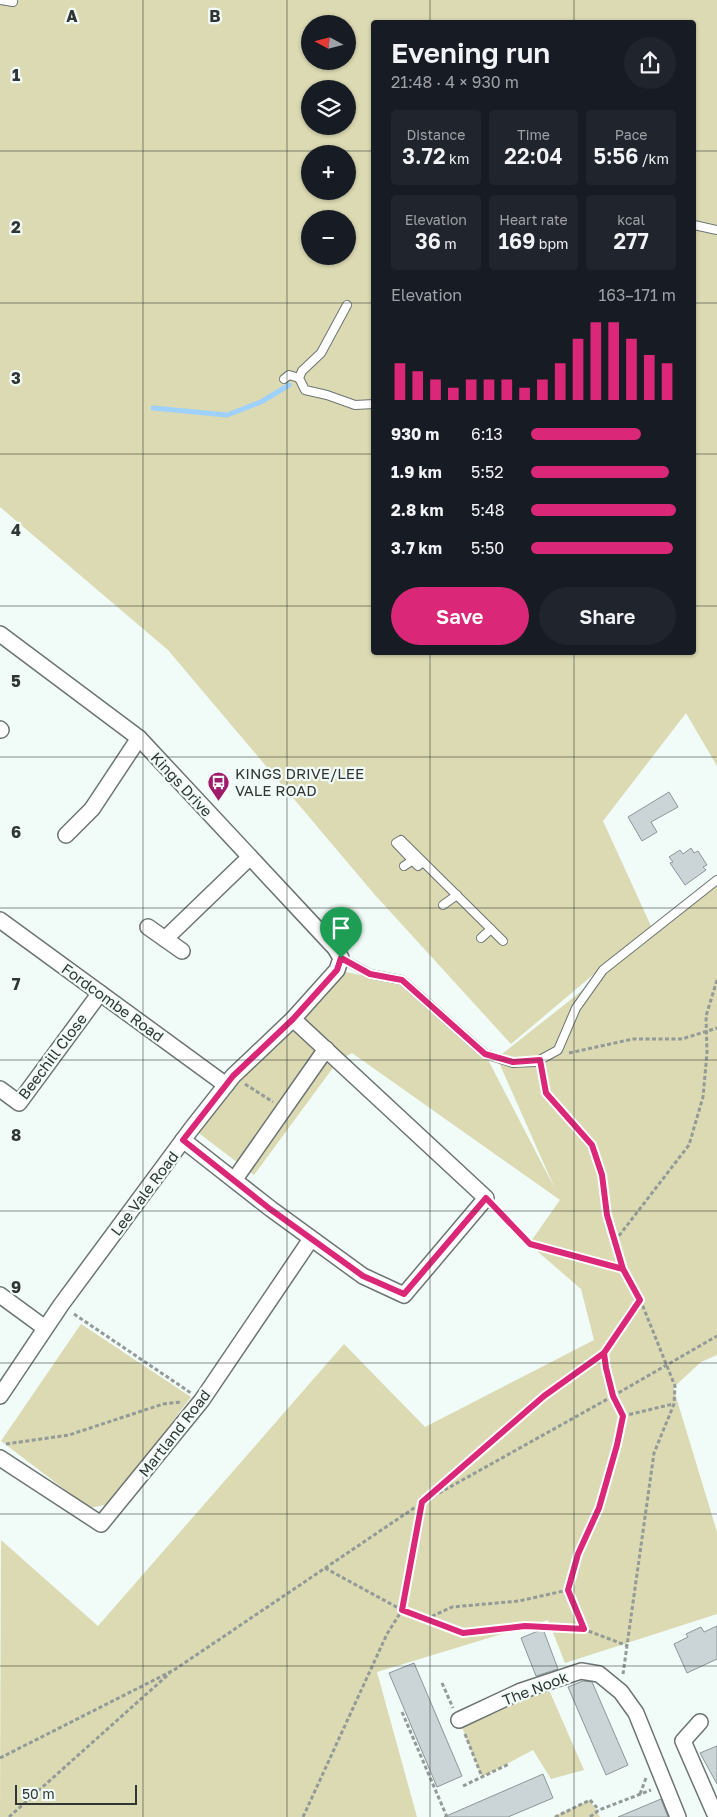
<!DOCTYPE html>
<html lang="en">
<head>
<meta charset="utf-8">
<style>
  body { margin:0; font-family:"Golos Text",sans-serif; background:#20242c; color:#f1f3f6; height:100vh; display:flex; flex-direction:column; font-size:19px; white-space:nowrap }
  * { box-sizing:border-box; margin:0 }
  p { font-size:16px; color:#9ea1a6 }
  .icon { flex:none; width:28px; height:28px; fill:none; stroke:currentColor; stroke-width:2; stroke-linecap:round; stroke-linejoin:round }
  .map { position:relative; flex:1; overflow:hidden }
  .panel { position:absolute; left:371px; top:20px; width:325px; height:635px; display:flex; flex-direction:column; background:#171b24; border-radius:5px; box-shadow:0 1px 4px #0004 }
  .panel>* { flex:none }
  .needle { width:32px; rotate:277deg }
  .controls { position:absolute; left:301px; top:15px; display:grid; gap:10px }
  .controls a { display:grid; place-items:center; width:55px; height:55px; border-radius:50%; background:#171b24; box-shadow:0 1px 4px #0004; font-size:25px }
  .scale { position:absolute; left:15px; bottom:12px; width:122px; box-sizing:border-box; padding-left:5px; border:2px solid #313534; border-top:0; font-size:14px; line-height:18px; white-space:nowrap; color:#313534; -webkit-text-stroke:4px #f1fbf8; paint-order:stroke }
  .pin { position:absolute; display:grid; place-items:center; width:42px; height:42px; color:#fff; margin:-51px -21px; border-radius:50% 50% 50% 0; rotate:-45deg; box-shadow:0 0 5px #0007 }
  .pin .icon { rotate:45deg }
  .round { display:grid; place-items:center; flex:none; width:52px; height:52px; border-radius:26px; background:#20242c }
  .summary { display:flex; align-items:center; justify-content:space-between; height:85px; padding:0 20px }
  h1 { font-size:28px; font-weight:600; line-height:38px }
  .stats { display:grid; grid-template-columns:repeat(3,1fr); gap:8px; height:85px; padding:5px 20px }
  .stats div { display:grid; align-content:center; border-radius:5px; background:#20242c; text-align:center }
  .stats b { font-size:21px; font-weight:600 }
  .stats small { font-size:14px; font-weight:400 }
  .stats p { font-size:14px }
  .chart { height:140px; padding:10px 20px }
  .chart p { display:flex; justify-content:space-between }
  .chart svg { width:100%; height:90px; margin-top:5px; stroke:#db2777; stroke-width:6 }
  .action { display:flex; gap:10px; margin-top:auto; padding:10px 20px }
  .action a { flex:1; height:58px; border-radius:30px; background:#db2777; color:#fff; font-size:20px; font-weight:600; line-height:58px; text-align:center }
  .action a+a { background:#20242c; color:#f1f3f6 }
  ul { padding:0 20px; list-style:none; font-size:16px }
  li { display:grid; grid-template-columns:80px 60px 1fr; align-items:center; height:38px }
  li i { height:12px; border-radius:6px; background:#db2777 }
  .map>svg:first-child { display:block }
  .green { fill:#dbdab2; fill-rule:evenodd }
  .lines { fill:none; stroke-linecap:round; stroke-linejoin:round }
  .stream { stroke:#9ed1fd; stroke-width:5 }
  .building { fill:#cbd5d7; stroke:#8c9698 }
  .lane-casing { stroke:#6d7573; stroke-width:10 }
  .street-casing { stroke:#6d7573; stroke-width:18 }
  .path { stroke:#939a98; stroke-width:3; stroke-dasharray:4 2.5; stroke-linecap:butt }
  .lane { stroke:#fff; stroke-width:8 }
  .street { stroke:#fff; stroke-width:15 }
  .path-bridge { stroke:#939a98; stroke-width:3; stroke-dasharray:4 2.5; stroke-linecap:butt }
  .route-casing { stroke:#fff; stroke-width:10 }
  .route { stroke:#db2777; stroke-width:6 }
  .grid { fill:none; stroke:#313534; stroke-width:1; stroke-opacity:0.55 }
  .labels { text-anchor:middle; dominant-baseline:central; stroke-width:4.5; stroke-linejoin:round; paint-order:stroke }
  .poi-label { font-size:15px; fill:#313534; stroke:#f1fbf8; text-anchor:start }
  .street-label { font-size:15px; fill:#313534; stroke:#f1fbf8 }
  .grid-label { font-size:16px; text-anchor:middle; font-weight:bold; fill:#313534; stroke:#f1fbf8; stroke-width:4.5; stroke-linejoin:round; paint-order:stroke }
</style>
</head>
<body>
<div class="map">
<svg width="717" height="1817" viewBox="0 0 717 1817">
  <rect width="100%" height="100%" fill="#f1fbf8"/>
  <g class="green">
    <path d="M 0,0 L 717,0 L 717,766 L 686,713 L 603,821 L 651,926 L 511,1044 L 375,895 L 168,650 L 0,507 ZM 374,22 L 694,22 L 694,652 L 374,652 ZM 310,24 L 348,24 L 348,61 L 310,61 ZM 310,89 L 348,89 L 348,126 L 310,126 ZM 310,154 L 348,154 L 348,191 L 310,191 ZM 310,219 L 348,219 L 348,256 L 310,256 Z"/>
    <polygon points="717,884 717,1355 701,1362 675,1386 674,1390 717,1532 717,1614 565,1663 548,1620 377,1672 417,1817 0,1817 1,1540 98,1626 344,1344 425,1427 594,1340 581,1289 529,1244 560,1200 352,1053 338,1061 254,1175 192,1128 337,970 401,984 485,1054 555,1189 497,1058"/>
    <polygon points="81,1324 191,1397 110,1504 89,1508 1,1441"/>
    <polygon points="546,1683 584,1770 551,1779 533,1750 482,1777 459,1720"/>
    <polygon points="590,1800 600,1817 553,1817"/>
  </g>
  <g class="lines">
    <polyline class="stream" points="153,408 227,415 261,402 289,385"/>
  </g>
  <g class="building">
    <polygon points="669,792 678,807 651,822 657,832 642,841 628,817"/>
    <polygon points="691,848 694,853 698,851 707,865 703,867 706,870 685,885 670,863 673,862 669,857 680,850 683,854"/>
    <polygon points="717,1626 717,1659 687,1673 674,1644 688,1637 686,1634 701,1627 704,1632"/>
    <polygon points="543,1629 558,1669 536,1676 521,1638"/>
    <polygon points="414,1663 462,1776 437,1787 389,1673"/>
    <polygon points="583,1681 592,1682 628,1765 606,1775 568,1687"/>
    <polygon points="717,1746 717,1784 700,1753"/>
    <polygon points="543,1774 553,1798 508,1817 444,1817"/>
    <polygon points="661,1799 668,1817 618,1817"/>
  </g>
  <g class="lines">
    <defs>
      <g id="lane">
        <polyline points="0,0 13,2"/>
        <polyline points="694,225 717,230"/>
        <polyline points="347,305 321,353 302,371 299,378 305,390 327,395 355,405 374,404"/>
        <polyline points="284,379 289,375 299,378"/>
        <polyline points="423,862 418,866 396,843 401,840 503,941"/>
        <polyline points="404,866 413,860"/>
        <polyline points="443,905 457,895"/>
        <polyline points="481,938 491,929"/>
        <polyline points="341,958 370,974 402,980 485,1054 513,1063 536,1062 558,1050 576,1008 603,970 717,880"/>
      </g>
      <g id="street">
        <polyline points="0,634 139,738 335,948 341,958 337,970 293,1019 233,1076 192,1128 61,1305 0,1396"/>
        <polyline points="0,729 1,730"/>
        <polyline points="66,835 92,809 139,738"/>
        <polyline points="0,920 226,1085"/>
        <polyline points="148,927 165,939"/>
        <polyline points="182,951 165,939 250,857"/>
        <polyline points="0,1089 19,1103 100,993"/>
        <polyline points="183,1140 271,1209 363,1276 404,1295 486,1198 293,1019"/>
        <polyline points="235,1179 326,1049"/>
        <polyline points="0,1295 45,1328"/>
        <polyline points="0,1458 101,1524 202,1400 311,1239"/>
        <polyline points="459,1720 521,1691 581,1671 599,1674 621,1692 636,1713 678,1817"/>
        <polyline points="700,1722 683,1741 714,1812 717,1812"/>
      </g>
    </defs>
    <use href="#lane" class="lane-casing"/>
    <use href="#street" class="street-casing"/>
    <g class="path">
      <polyline points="569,1053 633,1039 682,1039 717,1028"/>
      <polyline points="542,1072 546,1093 593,1145 602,1175 607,1215 623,1268"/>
      <polyline points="245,1084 273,1102"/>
      <polyline points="495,1208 529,1244 623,1269 640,1299 675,1386 674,1404 654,1453 623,1674"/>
      <polyline points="615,1241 689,1145 703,1097 707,1053 706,1016 717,980"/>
      <polyline points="74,1314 191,1393"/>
      <polyline points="623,1416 673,1404"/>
      <polyline points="6,1444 69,1435 163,1404 181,1402"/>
      <polyline points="428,1497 544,1396 604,1353 640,1299"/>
      <polyline points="325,1568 402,1610 463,1633 525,1625 583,1629 628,1646"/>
      <polyline points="426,1619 452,1607 519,1601 568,1590"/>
      <polyline points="583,1629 568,1590 578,1554 599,1508 617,1445 623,1416 613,1396 604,1353"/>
      <polyline points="442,1683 453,1708"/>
      <polyline points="402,1712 447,1817"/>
      <polyline points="465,1734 482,1777"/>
      <polyline points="0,1758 174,1670 423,1502 613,1396"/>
      <polyline points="463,1786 509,1764"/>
      <polyline points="640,1794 646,1778"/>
      <polyline points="9,1817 170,1673"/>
      <polyline points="303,1817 387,1634 402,1610 422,1503"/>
      <polyline points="555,1817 590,1800 599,1810"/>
      <polyline points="590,1817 599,1810 651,1790"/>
    </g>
    <use href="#lane" class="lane"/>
    <use href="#street" class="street"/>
    <polyline class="path-bridge" points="613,1396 717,1336"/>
  </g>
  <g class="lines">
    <defs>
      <polyline id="route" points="341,958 337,970 293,1019 233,1076 183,1140 270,1209 363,1276 404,1294 486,1198 530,1244 623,1269 640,1300 604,1353 606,1368 613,1396 623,1416 617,1445 599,1508 578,1554 568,1590 584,1629 525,1626 463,1633 402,1610 422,1502 544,1396 604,1353 640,1300 623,1269 607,1215 602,1175 592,1145 546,1093 540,1060 513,1062 485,1054 402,980 370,974 341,958"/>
    </defs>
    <use href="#route" class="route-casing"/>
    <use href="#route" class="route"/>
  </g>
  <path class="grid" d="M 143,0 L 143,1817M 287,0 L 287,1817M 430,0 L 430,22M 574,0 L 574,22M 0,151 L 374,151M 694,151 L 717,151M 0,303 L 374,303M 694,303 L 717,303M 0,454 L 374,454M 694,454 L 717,454M 0,606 L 374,606M 694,606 L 717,606M 430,652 L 430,1817M 574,652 L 574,1817M 0,757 L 717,757M 0,908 L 717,908M 0,1060 L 717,1060M 0,1211 L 717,1211M 0,1363 L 717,1363M 0,1514 L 717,1514M 0,1666 L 717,1666"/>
  <defs>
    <symbol id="bus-pin" viewBox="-11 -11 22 30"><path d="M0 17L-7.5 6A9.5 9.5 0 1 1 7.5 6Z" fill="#9f1c6c" stroke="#f1fbf8"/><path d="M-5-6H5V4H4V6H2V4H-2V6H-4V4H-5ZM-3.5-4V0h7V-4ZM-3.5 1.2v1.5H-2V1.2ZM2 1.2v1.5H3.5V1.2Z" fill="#fff"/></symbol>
  </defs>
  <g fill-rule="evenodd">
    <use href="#bus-pin" x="206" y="770" width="25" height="34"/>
  </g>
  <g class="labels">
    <g class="poi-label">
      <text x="235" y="773">KINGS DRIVE/LEE<tspan x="235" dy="17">VALE ROAD</tspan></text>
    </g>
    <g class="street-label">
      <text transform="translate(182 784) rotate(47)">Kings Drive</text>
      <text transform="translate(113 1002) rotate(36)">Fordcombe Road</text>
      <text transform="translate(52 1056) rotate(-53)">Beechill Close</text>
      <text transform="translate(144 1193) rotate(-53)">Lee Vale Road</text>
      <text transform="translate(174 1433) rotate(-52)">Martland Road</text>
      <text transform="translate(535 1688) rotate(-21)">The Nook</text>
    </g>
  </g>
  <g class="grid-label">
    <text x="72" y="22">A</text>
    <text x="215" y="22">B</text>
    <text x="16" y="81">1</text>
    <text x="16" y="233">2</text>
    <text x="16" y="384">3</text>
    <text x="16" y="536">4</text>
    <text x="16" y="687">5</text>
    <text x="16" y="838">6</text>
    <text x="16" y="990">7</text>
    <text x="16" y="1141">8</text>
    <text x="16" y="1293">9</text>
  </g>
</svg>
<div class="controls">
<a><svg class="needle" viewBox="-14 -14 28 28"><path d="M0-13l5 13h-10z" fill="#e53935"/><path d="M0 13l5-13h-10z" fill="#9ea1a6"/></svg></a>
<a><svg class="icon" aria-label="layers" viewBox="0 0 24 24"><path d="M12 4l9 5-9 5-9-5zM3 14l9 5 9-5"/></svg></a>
<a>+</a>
<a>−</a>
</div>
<div class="scale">50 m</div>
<div class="pin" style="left:341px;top:958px;background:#1e9e55"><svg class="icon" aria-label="arrive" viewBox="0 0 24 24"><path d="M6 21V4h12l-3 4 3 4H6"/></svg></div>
<section class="panel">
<div class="summary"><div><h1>Evening run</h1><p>21:48 · 4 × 930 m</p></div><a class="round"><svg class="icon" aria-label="share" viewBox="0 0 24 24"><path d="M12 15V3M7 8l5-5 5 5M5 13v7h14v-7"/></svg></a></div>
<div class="stats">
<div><p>Distance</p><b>3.72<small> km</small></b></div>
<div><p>Time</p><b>22:04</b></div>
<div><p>Pace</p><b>5:56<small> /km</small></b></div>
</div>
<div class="stats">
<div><p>Elevation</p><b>36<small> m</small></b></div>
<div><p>Heart rate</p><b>169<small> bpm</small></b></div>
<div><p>kcal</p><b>277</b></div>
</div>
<div class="chart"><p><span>Elevation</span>163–171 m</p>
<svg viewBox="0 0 160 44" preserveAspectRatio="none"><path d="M5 44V26M15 44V30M25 44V34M35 44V38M45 44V34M55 44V34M65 44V34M75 44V38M85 44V34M95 44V26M105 44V14M115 44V6M125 44V6M135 44V14M145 44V22M155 44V26"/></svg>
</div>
<ul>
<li><b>930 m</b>6:13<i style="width:76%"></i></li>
<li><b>1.9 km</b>5:52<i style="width:95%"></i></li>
<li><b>2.8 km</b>5:48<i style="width:100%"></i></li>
<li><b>3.7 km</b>5:50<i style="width:98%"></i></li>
</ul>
<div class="action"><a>Save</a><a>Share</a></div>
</section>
</div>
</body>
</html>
